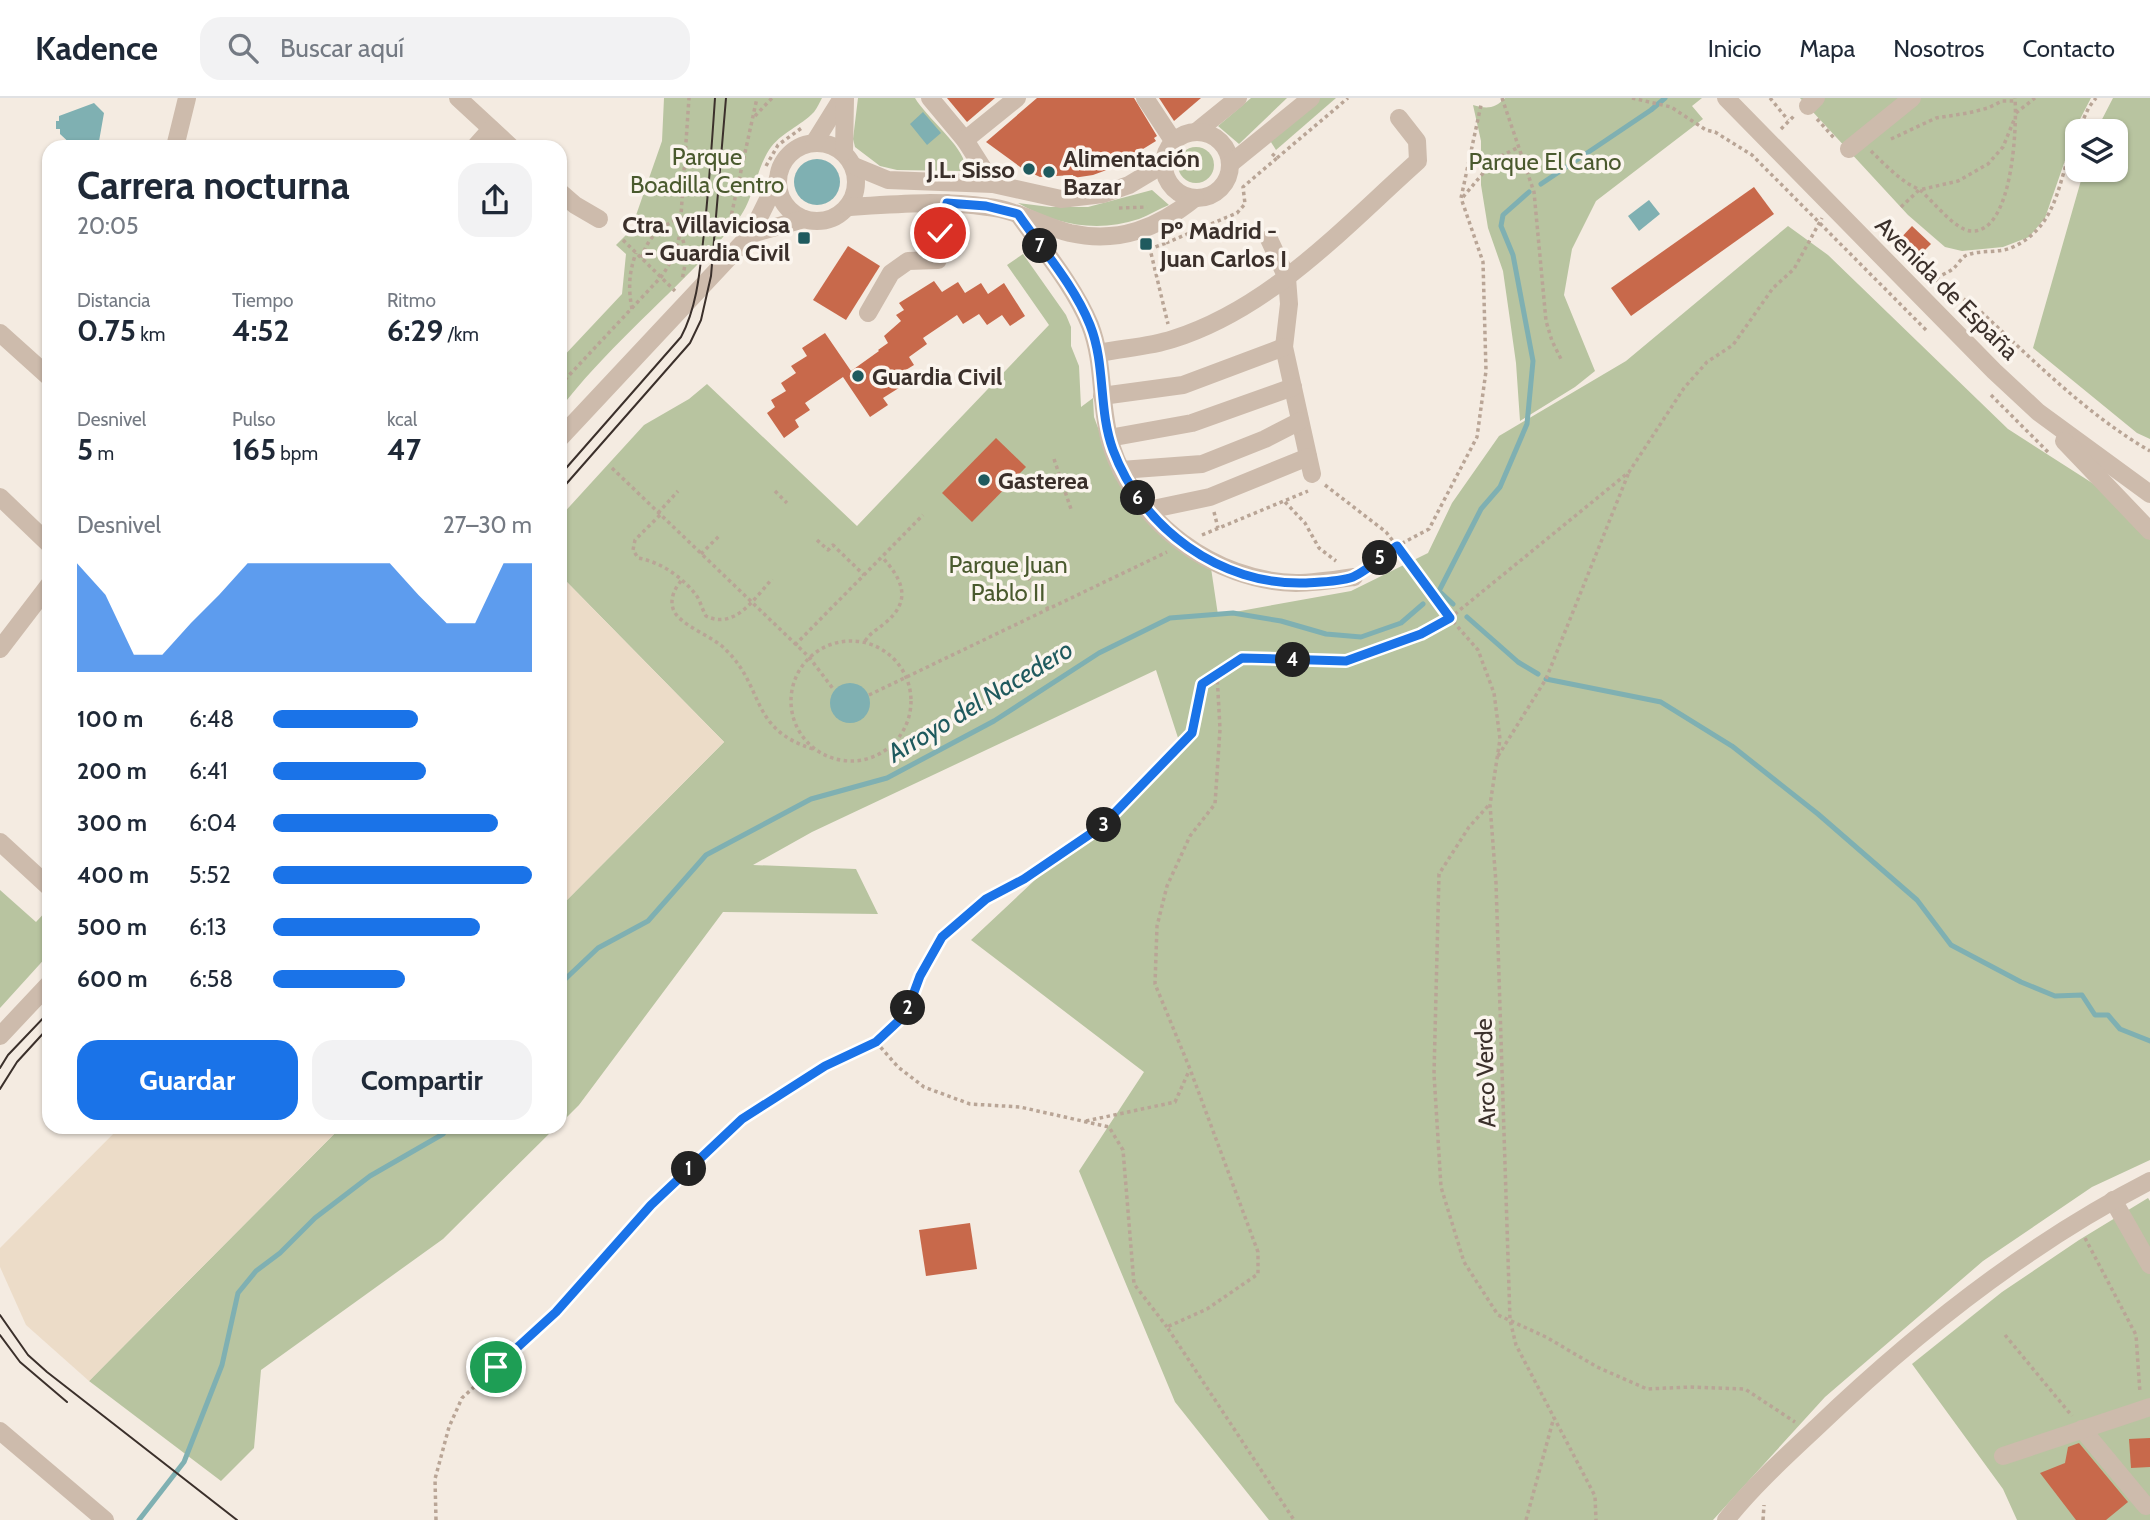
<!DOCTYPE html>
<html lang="es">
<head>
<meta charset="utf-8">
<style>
  body { margin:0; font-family:Cabin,sans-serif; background:#f2f2f3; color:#1f2937; height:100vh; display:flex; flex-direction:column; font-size:26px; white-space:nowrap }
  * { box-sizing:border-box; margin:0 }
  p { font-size:23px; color:#747a83 }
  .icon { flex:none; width:38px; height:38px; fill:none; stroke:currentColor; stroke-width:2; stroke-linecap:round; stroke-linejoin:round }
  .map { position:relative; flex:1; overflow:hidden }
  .details { position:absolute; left:42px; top:42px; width:525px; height:994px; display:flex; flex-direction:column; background:#fff; border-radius:21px; box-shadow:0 2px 5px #0004 }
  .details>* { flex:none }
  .fabs { position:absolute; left:2065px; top:21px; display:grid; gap:14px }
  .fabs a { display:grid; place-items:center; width:63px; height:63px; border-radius:14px; background:#fff; box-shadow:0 2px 5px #0004; font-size:35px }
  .pin { position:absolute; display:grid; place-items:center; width:60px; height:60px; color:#fff; margin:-30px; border:4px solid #fff; border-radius:50%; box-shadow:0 2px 7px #0007 }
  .km { position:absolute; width:35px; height:35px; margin:-18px; border-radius:50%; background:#222; color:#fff; font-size:19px; line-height:35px; text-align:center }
  .round { display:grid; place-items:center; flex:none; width:74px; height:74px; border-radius:21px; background:#f2f2f3 }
  .headline { display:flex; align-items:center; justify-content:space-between; height:119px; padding:0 35px }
  h1 { font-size:38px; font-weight:800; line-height:52px }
  .metrics { display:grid; grid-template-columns:repeat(3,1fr); gap:10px; height:119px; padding:7px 35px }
  .metrics div { display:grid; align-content:center }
  .metrics b { font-size:30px; font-weight:800 }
  .metrics small { font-size:19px; font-weight:400 }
  .metrics p { font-size:19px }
  .chart { height:196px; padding:14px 35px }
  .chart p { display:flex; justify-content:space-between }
  .chart svg { width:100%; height:126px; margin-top:7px; fill:#1a73e8; opacity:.7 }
  .button { display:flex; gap:14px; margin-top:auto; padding:14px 35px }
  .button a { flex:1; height:80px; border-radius:21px; background:#1a73e8; color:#fff; font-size:28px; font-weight:800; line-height:80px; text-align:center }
  .button a+a { background:#f2f2f3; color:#1f2937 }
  ul { padding:0 35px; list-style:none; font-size:23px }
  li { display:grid; grid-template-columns:112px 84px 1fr; align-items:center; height:52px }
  li i { height:18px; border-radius:9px; background:#1a73e8 }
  header { display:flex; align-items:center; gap:42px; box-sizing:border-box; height:98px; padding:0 35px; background:#fff; border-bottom:2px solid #e0e1e3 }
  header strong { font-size:33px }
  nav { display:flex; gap:38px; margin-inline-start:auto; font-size:24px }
  .search { width:490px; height:63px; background:#f2f2f3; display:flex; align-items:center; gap:18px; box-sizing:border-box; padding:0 24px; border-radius:21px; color:#747a83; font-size:26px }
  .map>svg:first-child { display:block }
  .green { fill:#b8c4a0 }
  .plaza { fill:#ecdcc8 }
  .water { fill:#7fb0b2 }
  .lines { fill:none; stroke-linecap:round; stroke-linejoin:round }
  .stream { stroke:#7fb0b2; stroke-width:5 }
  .building { fill:#c8694b }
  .path { stroke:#b9a596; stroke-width:3.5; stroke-dasharray:3.5 3.5; stroke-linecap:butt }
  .minor { stroke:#cdbbac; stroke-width:18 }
  .tram { stroke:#3b302b; stroke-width:2 }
  .route-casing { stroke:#fff; stroke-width:14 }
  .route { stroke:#1a73e8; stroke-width:9 }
  .poi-dot { fill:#1f5a5e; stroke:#fbf5ee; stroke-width:2.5 }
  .labels { text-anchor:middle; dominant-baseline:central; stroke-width:7; stroke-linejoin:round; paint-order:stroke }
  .park-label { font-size:24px; fill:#4a5a2e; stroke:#fbf5ee }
  .poi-label { font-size:24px; font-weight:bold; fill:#3b302b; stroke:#fbf5ee; text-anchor:start }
  .street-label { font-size:24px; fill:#3b302b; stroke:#fbf5ee }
  .water-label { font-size:26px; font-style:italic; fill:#1f5a5e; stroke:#fbf5ee }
</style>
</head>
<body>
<header>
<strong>Kadence</strong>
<div class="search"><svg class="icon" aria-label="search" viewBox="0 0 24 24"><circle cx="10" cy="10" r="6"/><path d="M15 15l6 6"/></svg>Buscar aquí</div>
<nav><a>Inicio</a><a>Mapa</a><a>Nosotros</a><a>Contacto</a></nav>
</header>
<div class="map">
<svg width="2150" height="1422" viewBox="0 0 2150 1422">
  <rect width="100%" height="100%" fill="#f4ebe1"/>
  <g class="green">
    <path d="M 664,0 L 822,0 C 820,4 817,10 814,14 C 801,28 780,35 769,52 C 755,74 754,103 736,124 C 681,190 612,243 560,311 L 560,262 L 622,196 L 626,156 L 616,147 L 634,129 L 634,123 L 662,43 Z"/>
    <path d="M 858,0 L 915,0 C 926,19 963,48 965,67 L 961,73 L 897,72 L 880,68 L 855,49 L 853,41 Z"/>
    <polygon points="1251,0 1287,0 1239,46 1218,28"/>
    <polygon points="1319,0 1336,0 1276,52 1269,41"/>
    <path d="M 1505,0 L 1702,0 L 1692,8 L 1703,21 L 1596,103 L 1572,151 L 1564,197 L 1595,273 L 1575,289 L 1520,323 L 1516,265 L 1510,222 L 1503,173 L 1488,130 L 1481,87 L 1481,43 L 1473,7 C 1486,11 1495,11 1505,0 Z"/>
    <polygon points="1800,0 2091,0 2078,25 2045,120 2029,139 2003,149 1962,153 1945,149 1908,117"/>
    <polygon points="2113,0 2150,0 2150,341 2137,335 2033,250 2084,72 2116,72 2116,33 2096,33"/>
    <circle cx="1196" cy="67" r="18"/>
    <path d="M 1152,92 L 1169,107 C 1159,111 1149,117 1139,121 C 1097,135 1056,127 1018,105 L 1050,109 L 1088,109 Z"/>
    <polygon points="1788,128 1828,157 2008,331 2150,422 2150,1062 2092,1089 1983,1163 1825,1299 1713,1422 1269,1422 1175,1304 1079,1073 1144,974 971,842 1180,646 1156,572 812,734 753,767 856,771 878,816 723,814 579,1007 560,1026 560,809 724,644 560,477 560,419 644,327 689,301 707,286 857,428 1049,227 1007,167 1023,156 1066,217 1071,229 1071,248 1079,268 1081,309 1093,300 1094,319 1116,378 1211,470 1218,517 1351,493 1428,455 1452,405 1499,338 1626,263"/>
    <polygon points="0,792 36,824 49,810 49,856 0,910"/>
    <polygon points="341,1029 556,1029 443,1141 261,1272 254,1350 221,1383 89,1283"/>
    <polygon points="2148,1100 2150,1103 2150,1422 2017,1422 2003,1391 1912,1266 2002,1194 2079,1142"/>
  </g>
  <g class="plaza">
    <polygon points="560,477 724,644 560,809"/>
    <polygon points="120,1029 341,1029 89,1283 26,1227 0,1169 0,1150"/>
  </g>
  <g class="water">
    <polygon points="94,5 104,15 98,49 74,49 60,36 60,31 56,31 56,23 59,23 59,18"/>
    <polygon points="923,14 941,35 927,47 910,26"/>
    <circle cx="817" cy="84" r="23"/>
    <polygon points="1649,102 1660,116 1639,133 1628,118"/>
    <circle cx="850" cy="605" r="20"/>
  </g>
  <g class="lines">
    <g class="stream">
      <polyline points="1541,86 1651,12 1665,0"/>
      <polyline points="1453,506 1439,493 1481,411 1500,389 1527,326 1533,263 1513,157 1501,128 1503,117 1529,94"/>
      <polyline points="1467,519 1518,564 1538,576"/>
      <polyline points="1546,581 1661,604 1732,648 1818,716 1917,802 1951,847 2021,884 2055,898 2082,897 2095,917 2108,917 2120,931 2150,943"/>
      <polyline points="560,886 598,850 648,823 706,757 811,701 887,680 994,623 1099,555 1170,520 1233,515 1281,523 1326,536 1361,539 1401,525 1423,506"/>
      <polyline points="139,1422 184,1364 222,1267 238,1195 256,1173 280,1155 315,1120 370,1078 443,1036 448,1029"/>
    </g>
  </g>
  <g class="building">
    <polygon points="947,0 995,0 967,24"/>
    <polygon points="1037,0 1134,0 1157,38 1154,40 1156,43 1112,70 1093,77 1073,80 1073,77 1040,79 1023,71 986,44"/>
    <polygon points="1159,0 1201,0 1174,23"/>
    <polygon points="1754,89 1774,116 1631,218 1611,190"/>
    <polygon points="1912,128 1931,146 1917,160 1898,143"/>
    <polygon points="848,148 880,168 846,222 813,202"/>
    <polygon points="934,183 942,194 958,184 965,195 981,185 988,196 1004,185 1025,218 1010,228 1002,217 987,227 979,216 963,226 957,217 923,240 927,246 909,259 914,267 896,278 902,288 883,300 888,307 870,319 843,279 805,305 810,312 795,322 799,329 784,340 767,315 775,309 771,302 786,293 781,285 796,275 791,268 807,258 802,250 825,235 851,273 879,253 878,252 888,245 884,238 901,223 896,217 904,212 899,205"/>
    <polygon points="996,340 1026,369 972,424 942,395"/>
    <polygon points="970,1125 977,1171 926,1178 919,1132"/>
    <polygon points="2150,1340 2150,1369 2131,1370 2129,1341"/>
    <polygon points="2079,1345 2128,1404 2106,1422 2076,1422 2040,1375 2065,1365 2068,1349"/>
  </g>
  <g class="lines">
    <g class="path">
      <polyline points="1502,0 1534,94 1546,223 1552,243 1562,263"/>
      <polyline points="1632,0 1671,9 1706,32 1715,34 1752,57 1926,232"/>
      <polyline points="1770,0 1788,22"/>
      <polyline points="2016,15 2035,0"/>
      <polyline points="755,18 772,0"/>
      <polyline points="1817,21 1835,41"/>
      <polyline points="1781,31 1795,17"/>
      <polyline points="2078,33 2089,9 2096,0"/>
      <polyline points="1891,41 1936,20 1968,15 1988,10 2002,3 2015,3"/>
      <path d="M 1871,53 C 1882,64 1894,76 1907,85 C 1912,88 1917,90 1921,93 C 1934,104 1955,132 1971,133 C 2013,136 2017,28 2015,0"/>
      <polyline points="1277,60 1348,0"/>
      <polyline points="766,68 778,47 803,29"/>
      <polyline points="1463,99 1495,61 1519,49"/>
      <polyline points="1901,109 1919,92 1958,83 1988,66 2003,49 2014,22"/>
      <polyline points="1119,110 1147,109"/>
      <polyline points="730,123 757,0"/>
      <polyline points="681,135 687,157 682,182"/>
      <polyline points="1164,139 1166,145 1150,151 1168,226"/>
      <polyline points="623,142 675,193"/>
      <polyline points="1166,145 1237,115 1245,106 1243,89 1277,60 1270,54"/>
      <path d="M 1905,154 L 1935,181 C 1941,177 1948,175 1954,170 C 1957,167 1961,161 1965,158 C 1979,151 1999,156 2013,149 C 2061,127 2058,77 2077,35"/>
      <path d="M 642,160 C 647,140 661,127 681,120"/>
      <polyline points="1935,181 1978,211"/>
      <path d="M 632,211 C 628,190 629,174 636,155"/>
      <path d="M 1963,218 L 1970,213 L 1978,211 C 2032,261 2086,316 2150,353"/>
      <path d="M 560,287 L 661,179 C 672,163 678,151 680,132 L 689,0"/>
      <polyline points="1991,297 2050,356"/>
      <polyline points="1054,361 1072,414"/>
      <polyline points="612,370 809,559 834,592"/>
      <polyline points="1325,387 1386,434 1425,484 1450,520 1478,552 1494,595 1500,641 1490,707 1496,785 1510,1222 1516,1247 1595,1398 1596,1422"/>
      <polyline points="775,393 787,405"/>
      <polyline points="1285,404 1305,425 1319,450 1336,463"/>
      <polyline points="1214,414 1218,430"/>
      <polyline points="658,415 678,393"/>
      <path d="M 660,417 L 635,442 L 633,452 L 638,460 C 661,464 682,479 696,497 C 700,502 702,511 706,518 C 735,532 754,501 772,481"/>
      <polyline points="1202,437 1308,393"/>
      <polyline points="817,442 828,452 833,447 864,477"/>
      <polyline points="701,456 719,438"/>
      <polyline points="1367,469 1397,448 1429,431 1477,339 1486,273 1483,164 1461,100 1481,7"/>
      <polyline points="1028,479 1048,511"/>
      <path d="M 681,483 C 674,491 669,503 674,513 C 681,528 713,538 726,552 C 765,590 749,631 813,651"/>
      <circle cx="851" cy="603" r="60"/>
      <path d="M 865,543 C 871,534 877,532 885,525 C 913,502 902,481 882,459"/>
      <polyline points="795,547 923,417"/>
      <polyline points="1217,576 1220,631 1215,706 1190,738 1167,788 1157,828 1155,886 1190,971 1258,1154 1258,1176 1207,1211 1167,1229 1294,1422"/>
      <polyline points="869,597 1167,454"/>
      <polyline points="1498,658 1546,581 1629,374"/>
      <polyline points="1488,708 1469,729 1439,776 1434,976 1441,1089 1464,1164 1498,1217 1546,1239 1597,1269 1647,1291 1690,1289 1745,1291 1795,1324"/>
      <polyline points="876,944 898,969 924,989 970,1006 1020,1009 1109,1029 1123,1052 1134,1186 1167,1229"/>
      <polyline points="1086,1023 1175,1004 1189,973"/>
      <polyline points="2085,1140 2136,1237 2140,1295"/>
      <polyline points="2005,1237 2072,1318"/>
      <polyline points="436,1422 435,1381 449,1329 462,1300 556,1214 651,1107 742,1021 825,968 876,944 906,916 920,878 942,839 986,801 1024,781 1102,728 1192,635 1202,586 1242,560 1345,563 1421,536 1450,520 1629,374 1684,290 1707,264 1733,247 1773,190 1794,171 1822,120"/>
      <polyline points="1526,1422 1554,1319"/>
      <polyline points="1763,1422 1764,1407"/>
    </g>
    <g class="minor">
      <polyline points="458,0 511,49"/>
      <polyline points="930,0 965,42 993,86"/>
      <polyline points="1145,0 1174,44"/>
      <polyline points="1726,0 1994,273 2038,314 2150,396"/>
      <polyline points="1808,8 1816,0"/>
      <polyline points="1196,34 1238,0"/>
      <circle cx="1197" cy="67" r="33"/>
      <polyline points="965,42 1017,0"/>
      <circle cx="817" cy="84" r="39"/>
      <polyline points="814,45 842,0"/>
      <polyline points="175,49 187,0"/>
      <polyline points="475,49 491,31"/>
      <polyline points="1849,51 1912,0"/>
      <polyline points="844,55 845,0"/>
      <polyline points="1230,66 1311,0"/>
      <polyline points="854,68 888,82 993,86 1061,101 1103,96 1129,87 1164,66"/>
      <polyline points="560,94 575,107 599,121"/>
      <path d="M 848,109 C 895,106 941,102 988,109 C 1017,112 1042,128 1070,135 C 1119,146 1158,130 1195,100"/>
      <path d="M 1018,116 C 1042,150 1074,188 1090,227 C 1105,265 1099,307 1111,347 C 1136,425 1214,483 1296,485 C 1315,485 1334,482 1354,479"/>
      <polyline points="751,136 804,121"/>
      <polyline points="1269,141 1287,180 1289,206 1284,249 1312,376"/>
      <polyline points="868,215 891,175 908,163 938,162 938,143 947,105"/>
      <polyline points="0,235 49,279"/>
      <path d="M 1099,255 C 1123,250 1149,249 1173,241 C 1271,210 1343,130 1418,63 L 1417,43 L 1399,20"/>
      <polyline points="1102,298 1183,287 1284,249"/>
      <polyline points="560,340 751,136 778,81"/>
      <polyline points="1109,340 1192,325 1293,289"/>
      <polyline points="2064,343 2150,433"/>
      <polyline points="1121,372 1202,366 1265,341 1300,323"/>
      <polyline points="0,399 49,446"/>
      <polyline points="1148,412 1210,399 1308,359"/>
      <polyline points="0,551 49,487"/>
      <polyline points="0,744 49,789"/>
      <polyline points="0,938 49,886"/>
      <polyline points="2113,1102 2150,1167"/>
      <polyline points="2082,1331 2146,1408"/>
      <polyline points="0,1333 105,1422"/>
      <polyline points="2003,1358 2150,1309"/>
      <path d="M 1726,1422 C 1752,1389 1785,1359 1816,1330 C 1915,1235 2027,1146 2150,1083"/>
    </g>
    <g class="tram">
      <path d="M 560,377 L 681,239 C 698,207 700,170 704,135 C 709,90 712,45 715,0"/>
      <polyline points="560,393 690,245 701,222 711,178 726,0"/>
      <polyline points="0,970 8,957 49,914"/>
      <polyline points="0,991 17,964 49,929"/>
      <polyline points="0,1217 28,1257 47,1274 237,1422"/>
      <polyline points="0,1237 20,1264 67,1304"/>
    </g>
  </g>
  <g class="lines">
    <defs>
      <path id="route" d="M 496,1269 L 556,1214 L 651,1107 L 742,1021 L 825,968 L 876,944 L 906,916 L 920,878 L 942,839 L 986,801 L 1024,781 L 1102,728 L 1192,635 L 1202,586 L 1242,560 L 1346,563 L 1421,536 L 1450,520 L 1397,448 C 1383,458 1368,472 1353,479 C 1339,484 1321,484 1306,485 C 1220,488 1142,430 1113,352 C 1098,311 1106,267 1090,227 C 1074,187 1042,151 1018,116 L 986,108 L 947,105 L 940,135"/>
    </defs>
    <use href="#route" class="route-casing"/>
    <use href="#route" class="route"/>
  </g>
  <g class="poi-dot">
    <circle cx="1029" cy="71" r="7"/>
    <circle cx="1049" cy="74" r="7"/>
    <rect x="797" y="133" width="14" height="14" rx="3.5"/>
    <rect x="1139" y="139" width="14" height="14" rx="3.5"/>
    <circle cx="858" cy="278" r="7"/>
    <circle cx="984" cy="382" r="7"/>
  </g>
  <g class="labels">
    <g class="park-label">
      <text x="707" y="58">Parque<tspan x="707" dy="28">Boadilla Centro</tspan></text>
      <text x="1545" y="63">Parque El Cano</text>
      <text x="1008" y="466">Parque Juan<tspan x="1008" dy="28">Pablo II</tspan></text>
    </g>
    <g class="poi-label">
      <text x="1063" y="60">Alimentación<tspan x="1063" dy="28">Bazar</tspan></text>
      <text x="1015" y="71" text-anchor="end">J.L. Sisso</text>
      <text x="790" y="126" text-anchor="end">Ctra. Villaviciosa<tspan x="790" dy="28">- Guardia Civil</tspan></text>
      <text x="1160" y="132">Pº Madrid -<tspan x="1160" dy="28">Juan Carlos I</tspan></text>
      <text x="872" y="278">Guardia Civil</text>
      <text x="998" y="382">Gasterea</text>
    </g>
    <g class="street-label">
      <text transform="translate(1947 190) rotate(45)">Avenida de España</text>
      <text transform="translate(1485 975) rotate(-92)">Arco Verde</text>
    </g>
    <g class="water-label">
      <text transform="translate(980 603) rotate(-31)">Arroyo del Nacedero</text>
    </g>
  </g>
</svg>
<div class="fabs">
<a><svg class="icon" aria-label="layers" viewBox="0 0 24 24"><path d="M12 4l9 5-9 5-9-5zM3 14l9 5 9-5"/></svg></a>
</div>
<div class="pin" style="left:496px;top:1269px;background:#1e9e55"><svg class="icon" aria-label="arrive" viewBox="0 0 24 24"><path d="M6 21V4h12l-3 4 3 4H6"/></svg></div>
<div class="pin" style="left:940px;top:135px;background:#d93025"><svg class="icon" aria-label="check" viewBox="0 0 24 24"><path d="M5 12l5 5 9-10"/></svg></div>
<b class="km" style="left:689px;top:1071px">1</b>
<b class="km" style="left:908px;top:910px">2</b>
<b class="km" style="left:1104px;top:727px">3</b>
<b class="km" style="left:1293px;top:562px">4</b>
<b class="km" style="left:1380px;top:460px">5</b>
<b class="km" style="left:1138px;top:400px">6</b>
<b class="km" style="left:1040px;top:148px">7</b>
<section class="details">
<div class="headline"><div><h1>Carrera nocturna</h1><p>20:05</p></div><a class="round"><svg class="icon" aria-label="share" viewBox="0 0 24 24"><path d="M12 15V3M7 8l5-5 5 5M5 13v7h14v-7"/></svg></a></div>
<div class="metrics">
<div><p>Distancia</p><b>0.75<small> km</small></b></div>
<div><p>Tiempo</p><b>4:52</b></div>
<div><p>Ritmo</p><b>6:29<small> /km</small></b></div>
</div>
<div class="metrics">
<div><p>Desnivel</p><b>5<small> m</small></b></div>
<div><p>Pulso</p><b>165<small> bpm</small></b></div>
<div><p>kcal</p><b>47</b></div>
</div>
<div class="chart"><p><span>Desnivel</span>27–30 m</p>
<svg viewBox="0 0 160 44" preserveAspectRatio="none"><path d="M0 44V6L10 17L20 38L30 38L40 27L50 17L60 6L70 6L80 6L90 6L100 6L110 6L120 17L130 27L140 27L150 6L160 6V44z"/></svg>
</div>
<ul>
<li><b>100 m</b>6:48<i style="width:56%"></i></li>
<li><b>200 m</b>6:41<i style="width:59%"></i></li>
<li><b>300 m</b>6:04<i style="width:87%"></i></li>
<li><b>400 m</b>5:52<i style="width:100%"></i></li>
<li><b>500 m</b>6:13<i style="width:80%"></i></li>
<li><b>600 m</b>6:58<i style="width:51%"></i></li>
</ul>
<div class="button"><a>Guardar</a><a>Compartir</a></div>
</section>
</div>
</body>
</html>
